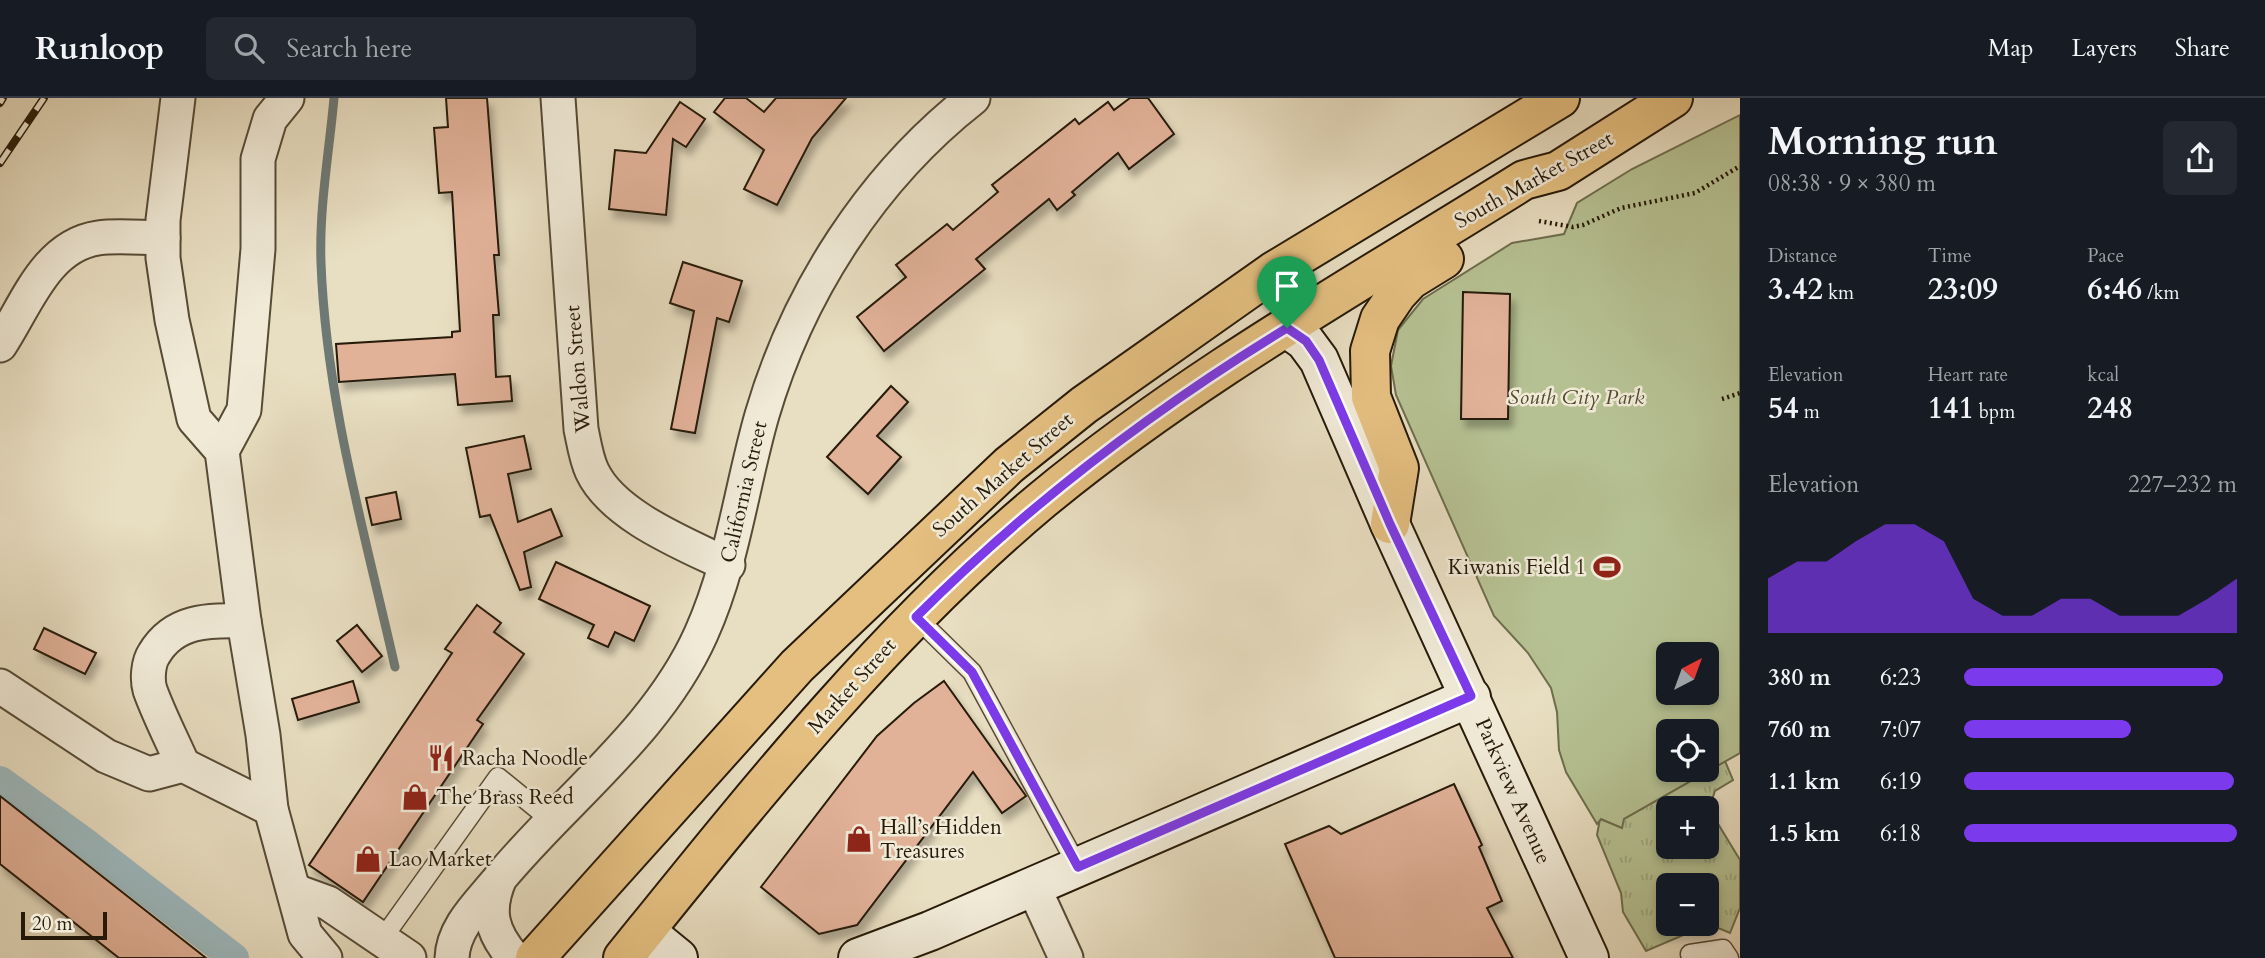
<!DOCTYPE html>
<html lang="en">
<head>
<meta charset="utf-8">
<style>
  body { margin:0; font-family:Cardo,serif; background:#242831; color:#f1f3f6; height:100vh; display:flex; flex-direction:column; font-size:26px; white-space:nowrap }
  * { box-sizing:border-box; margin:0 }
  p { font-size:23px; color:#9ea1a6 }
  .icon { flex:none; width:38px; height:38px; fill:none; stroke:currentColor; stroke-width:2; stroke-linecap:round; stroke-linejoin:round }
  .map { position:relative; flex:1; overflow:hidden }
  .sheet { display:flex; flex-direction:column; background:#171b24; width:525px }
  .sheet>* { flex:none }
  .needle { width:46px; rotate:41deg }
  .controls { position:absolute; left:1656px; top:544px; display:grid; gap:14px }
  .controls a { display:grid; place-items:center; width:63px; height:63px; border-radius:10px; background:#171b24; box-shadow:0 4px 10px #0003; font-size:35px }
  .scale { position:absolute; left:21px; bottom:18px; width:86px; box-sizing:border-box; padding-left:7px; border:4px solid #271a08; border-top:0; font-size:19px; line-height:24px; white-space:nowrap; color:#271a08; -webkit-text-stroke:5px #f0ead7; paint-order:stroke }
  .pin { position:absolute; display:grid; place-items:center; width:60px; height:60px; color:#fff; margin:-72px -30px; border-radius:50% 50% 50% 0; rotate:-45deg; box-shadow:0 0 7px #0007 }
  .pin .icon { rotate:45deg }
  .round { display:grid; place-items:center; flex:none; width:74px; height:74px; border-radius:10px; background:#242831 }
  .overview { display:flex; align-items:center; justify-content:space-between; height:119px; padding:0 28px }
  h1 { font-size:38px; font-weight:600; line-height:52px }
  .figures { display:grid; grid-template-columns:repeat(3,1fr); gap:10px; height:119px; padding:7px 28px }
  .figures div { display:grid; align-content:center }
  .figures b { font-size:30px; font-weight:600 }
  .figures small { font-size:19px; font-weight:400 }
  .figures p { font-size:19px }
  .chart { height:196px; padding:14px 28px }
  .chart p { display:flex; justify-content:space-between }
  .chart svg { width:100%; height:126px; margin-top:7px; fill:#7c3aed; opacity:.7 }
  ul { padding:0 28px; list-style:none; font-size:23px }
  li { display:grid; grid-template-columns:112px 84px 1fr; align-items:center; height:52px }
  li i { height:18px; border-radius:9px; background:#7c3aed }
  header { display:flex; align-items:center; gap:42px; box-sizing:border-box; height:98px; padding:0 35px; background:#171b24; border-bottom:2px solid #363941 }
  header strong { font-size:33px }
  nav { display:flex; gap:38px; margin-inline-start:auto; font-size:24px }
  .search { width:490px; height:63px; background:#242831; display:flex; align-items:center; gap:18px; box-sizing:border-box; padding:0 24px; border-radius:10px; color:#9ea1a6; font-size:26px }
  main { display:flex; flex:1; min-height:0 }
  .map>svg:first-child { display:block }
  .grass { fill:url(#grass-tufts); stroke:#6e6e4e; stroke-width:2; fill-rule:evenodd }
  .green { fill:#b6c193; stroke:#6e6e4e; stroke-width:2; fill-rule:evenodd }
  .lines { fill:none; stroke-linecap:round; stroke-linejoin:round }
  .stream { stroke:#6e7975; stroke-width:9 }
  .canal { stroke:#9db9be; stroke-width:30 }
  .building { fill:#e1b198; stroke:#271a08; stroke-width:2; filter:url(#shadow) }
  .lane-casing { stroke:#574b36; stroke-width:21 }
  .street-casing { stroke:#574b36; stroke-width:37 }
  .secondary-casing { stroke:#271a08; stroke-width:42 }
  .primary-casing { stroke:#271a08; stroke-width:42 }
  .path { stroke:#271a08; stroke-width:4.5; stroke-dasharray:2 3.5; stroke-linecap:butt }
  .lane { stroke:#f0ead7; stroke-width:18 }
  .street { stroke:#f0ead7; stroke-width:33 }
  .secondary { stroke:#f0ead7; stroke-width:38 }
  .primary { stroke:#e4bf80; stroke-width:38 }
  .rail-casing { stroke:#271a08; stroke-width:8 }
  .rail { stroke:#f0ead7; stroke-width:5; stroke-dasharray:16; stroke-linecap:butt }
  .route-casing { stroke:#fff; stroke-width:14 }
  .route { stroke:#7c3aed; stroke-width:9 }
  .labels { text-anchor:middle; dominant-baseline:central; stroke-width:5; stroke-linejoin:round; paint-order:stroke }
  .street-label { font-size:21px; fill:#271a08; stroke:#f0ead7 }
  .park-label { font-size:21px; font-style:italic; fill:#524c32; stroke:#f0ead7 }
  .poi-label { font-size:21px; fill:#271a08; stroke:#f0ead7; text-anchor:start }
</style>
</head>
<body>
<header>
<strong>Runloop</strong>
<div class="search"><svg class="icon" aria-label="search" viewBox="0 0 24 24"><circle cx="10" cy="10" r="6"/><path d="M15 15l6 6"/></svg>Search here</div>
<nav><a>Map</a><a>Layers</a><a>Share</a></nav>
</header>
<main>
<div class="map">
<svg width="1740" height="860" viewBox="0 0 1740 860">
  <defs>
    <pattern id="grass-tufts" width="24" height="20" patternUnits="userSpaceOnUse" patternTransform="scale(1.75)"><rect width="24" height="20" fill="#b6c193"/><path d="M3 7l-1-3M5 7V3M7 7l1-3M15 17l-1-3M17 17v-4M19 17l1-3" fill="none" stroke="#9ca57d"/></pattern>
    <filter id="shadow"><feDropShadow dx="4.5" dy="8" stdDeviation="3.5" flood-color="#0004"/></filter>
  </defs>
  <rect width="100%" height="100%" fill="#e8dec1"/>
  <filter id="stains"><feTurbulence type="fractalNoise" baseFrequency=".00286" numOctaves="4"/><feColorMatrix values="0 0 0 0 .2 0 0 0 0 .09 0 0 0 0 .02 0 0 0 .5 -.17"/></filter>
  <radialGradient id="worn" r=".72"><stop offset=".6" stop-color="#630" stop-opacity="0"/><stop offset="1" stop-color="#630" stop-opacity=".3"/></radialGradient>
  <path class="grass" d="M 1725,663 L 1733,682 L 1715,693 L 1709,711 L 1740,762 L 1740,810 L 1730,835 L 1709,826 L 1646,853 L 1623,814 L 1621,795 L 1597,737 L 1600,721 L 1621,729 L 1624,721 ZM 1668,710 L 1706,710 L 1706,749 L 1668,749 ZM 1668,788 L 1706,788 L 1706,826 L 1668,826 Z"/>
  <path class="green" d="M 1740,17 L 1740,655 L 1624,721 L 1622,730 L 1601,721 L 1597,726 L 1566,674 L 1559,652 L 1557,614 L 1551,590 L 1528,555 L 1494,518 L 1396,297 L 1391,268 L 1398,232 L 1423,201 L 1512,145 L 1564,136 L 1577,105 L 1632,71 ZM 1668,556 L 1706,556 L 1706,595 L 1668,595 ZM 1668,634 L 1706,634 L 1706,672 L 1668,672 Z"/>
  <g class="lines">
    <path class="stream" d="M 334,0 C 329,55 319,110 321,165 C 326,302 365,436 395,569"/>
    <polyline class="canal" points="0,683 88,747 234,860"/>
  </g>
  <g class="building">
    <polygon points="446,0 487,0 499,157 494,157 499,217 493,217 496,279 510,278 512,303 458,307 455,276 339,284 336,246 452,239 452,234 460,233 452,94 439,95 434,30 448,29"/>
    <polygon points="725,0 746,0 764,14 776,0 846,0 812,40 777,107 744,91 764,52 714,14"/>
    <polygon points="1130,0 1148,0 1174,36 1129,71 1118,55 1072,94 1075,97 1057,112 1049,101 976,161 985,171 884,253 857,219 906,179 896,167 947,126 953,132 998,94 992,87 1075,21 1079,26 1108,4 1114,12"/>
    <polygon points="680,4 705,21 686,49 673,41 666,117 609,111 615,52 646,55"/>
    <polygon points="683,164 742,183 729,224 717,220 695,335 671,331 694,213 670,205"/>
    <polygon points="1463,194 1510,196 1508,321 1461,321"/>
    <polygon points="891,288 908,304 877,338 901,359 868,396 827,359"/>
    <polygon points="524,338 531,371 508,376 518,424 551,411 562,438 524,454 531,489 520,492 490,417 480,419 466,350"/>
    <polygon points="396,394 401,421 372,427 366,400"/>
    <polygon points="556,464 650,508 634,543 615,534 608,549 588,540 594,527 539,501"/>
    <polygon points="477,507 501,525 494,534 524,556 477,622 483,626 363,804 309,767 452,555 445,551"/>
    <polygon points="357,527 382,558 362,574 337,543"/>
    <polygon points="44,530 96,555 85,576 34,551"/>
    <polygon points="353,583 359,604 298,622 292,601"/>
    <polygon points="944,583 1026,698 1002,715 973,674 857,827 819,836 761,789 877,638 914,605"/>
    <polygon points="1454,686 1482,747 1479,749 1502,803 1487,810 1513,860 1335,860 1285,746 1329,728 1341,736"/>
    <polygon points="0,698 206,860 119,860 0,766"/>
  </g>
  <g class="lines">
    <defs>
      <g id="lane">
        <polyline points="916,519 972,574 1078,769"/>
        <polyline points="383,840 498,679 552,723"/>
        <polyline points="1690,856 1723,851 1729,860"/>
      </g>
      <g id="street">
        <polyline points="178,0 163,122 163,160 172,222 194,321 222,353 244,523 263,637 271,711 305,836 325,860"/>
        <path d="M 558,0 L 581,331 C 584,345 586,360 592,373 C 613,418 685,446 728,467"/>
        <path d="M 0,247 C 26,208 45,148 98,140 C 119,137 142,140 163,140"/>
        <polyline points="222,353 244,312 258,151 258,61 270,21 287,0"/>
        <polyline points="0,588 106,658 149,676 183,667 271,711"/>
        <path d="M 183,667 C 172,642 159,617 150,592 C 147,582 148,565 154,556 C 174,522 208,522 244,523"/>
        <polyline points="1033,788 1066,860"/>
        <polyline points="295,793 328,805 409,860"/>
        <path d="M 452,860 C 453,830 478,807 496,785"/>
        <path d="M 514,860 C 491,834 486,812 500,780 C 567,699 657,634 701,536 C 733,465 741,390 762,317 C 798,194 872,79 973,0"/>
      </g>
      <g id="secondary">
        <polyline points="1287,230 1305,243 1319,262 1390,426 1589,860"/>
        <polyline points="645,833 678,860"/>
        <polyline points="858,860 930,833 1471,599"/>
      </g>
      <g id="primary">
        <polyline points="1390,426 1399,370 1371,299 1370,253 1380,221 1397,196 1410,182 1444,161"/>
        <polyline points="535,860 797,568 1009,367 1084,307 1274,173 1560,0"/>
        <path d="M 623,860 C 753,699 883,535 1042,402 C 1191,279 1361,184 1524,82 L 1558,73 L 1673,0"/>
      </g>
    </defs>
    <use href="#lane" class="lane-casing"/>
    <use href="#street" class="street-casing"/>
    <use href="#secondary" class="secondary-casing"/>
    <use href="#primary" class="primary-casing"/>
    <g class="path">
      <polyline points="1539,123 1573,129 1583,127 1621,110 1695,95 1740,68"/>
      <polyline points="1722,301 1740,295"/>
    </g>
    <use href="#lane" class="lane"/>
    <use href="#street" class="street"/>
    <use href="#secondary" class="secondary"/>
    <use href="#primary" class="primary"/>
    <defs>
      <g id="rail">
        <polyline points="0,5 3,0"/>
        <polyline points="0,65 44,0"/>
      </g>
    </defs>
    <use href="#rail" class="rail-casing"/>
    <use href="#rail" class="rail"/>
  </g>
  <g class="lines">
    <defs>
      <path id="route" d="M 1287,230 L 1306,243 L 1319,262 L 1390,426 L 1471,598 L 1078,769 L 972,574 L 916,519 C 1028,407 1152,312 1287,230 Z"/>
    </defs>
    <use href="#route" class="route-casing"/>
    <use href="#route" class="route"/>
  </g>
  <defs>
    <symbol id="stadium-bare" viewBox="-9 -9 18 18"><path d="M0-5a6.5 5 0 1 0 0 10a6.5 5 0 1 0 0-10ZM-3.5-1.8h7v3.6h-7Z" fill="#8f2418" stroke="#f0ead7" stroke-width="2.5" paint-order="stroke"/></symbol>
    <symbol id="restaurant-bare" viewBox="-9 -9 18 18"><path d="M-5-6h1v4h1v-4h1v4h1v-4h1v5L-1.5 .5V6h-2V.5L-5-1ZM5-6V6H3V1.5H1.5Q1.5-4 5-6Z" fill="#8f2418" stroke="#f0ead7" stroke-width="2.5" paint-order="stroke"/></symbol>
    <symbol id="shop-bare" viewBox="-9 -9 18 18"><path d="M-5-2.5h2.3a2.7 3.5 0 0 1 5.4 0H5L5.5 6h-11ZM-1.5-2.5h3a1.5 2.3 0 0 0-3 0Z" fill="#8f2418" stroke="#f0ead7" stroke-width="2.5" paint-order="stroke"/></symbol>
  </defs>
  <g fill-rule="evenodd">
    <use href="#stadium-bare" x="1588" y="450" width="38" height="38"/>
    <use href="#restaurant-bare" x="422" y="641" width="38" height="38"/>
    <use href="#shop-bare" x="396" y="680" width="38" height="38"/>
    <use href="#shop-bare" x="840" y="722" width="38" height="38"/>
    <use href="#shop-bare" x="349" y="742" width="38" height="38"/>
  </g>
  <g class="labels">
    <g class="street-label">
      <text transform="translate(1534 82) rotate(-29)">South Market Street</text>
      <text transform="translate(578 271) rotate(-95)">Waldon Street</text>
      <text transform="translate(1003 377) rotate(-41)">South Market Street</text>
      <text transform="translate(744 394) rotate(-77)">California Street</text>
      <text transform="translate(852 588) rotate(-48)">Market Street</text>
      <text transform="translate(1513 693) rotate(66)">Parkview Avenue</text>
    </g>
    <g class="park-label">
      <text x="1576" y="299">South City Park</text>
    </g>
    <g class="poi-label">
      <text x="1586" y="469" text-anchor="end">Kiwanis Field 1</text>
      <text x="462" y="660">Racha Noodle</text>
      <text x="436" y="699">The Brass Reed</text>
      <text x="880" y="729">Hall’s Hidden<tspan x="880" dy="24">Treasures</tspan></text>
      <text x="389" y="761">Lao Market</text>
    </g>
  </g>
  <rect width="100%" height="100%" filter="url(#stains)"/>
  <rect width="100%" height="100%" fill="url(#worn)"/>
</svg>
<div class="controls">
<a><svg class="needle" viewBox="-14 -14 28 28"><path d="M0-13l5 13h-10z" fill="#e53935"/><path d="M0 13l5-13h-10z" fill="#9ea1a6"/></svg></a>
<a><svg class="icon" aria-label="locate" viewBox="0 0 24 24"><circle cx="12" cy="12" r="6"/><path d="M12 2v4M12 18v4M2 12h4M18 12h4"/></svg></a>
<a>+</a>
<a>−</a>
</div>
<div class="scale">20 m</div>
<div class="pin" style="left:1287px;top:230px;background:#1e9e55"><svg class="icon" aria-label="arrive" viewBox="0 0 24 24"><path d="M6 21V4h12l-3 4 3 4H6"/></svg></div>
</div>
<section class="sheet">
<div class="overview"><div><h1>Morning run</h1><p>08:38 · 9 × 380 m</p></div><a class="round"><svg class="icon" aria-label="share" viewBox="0 0 24 24"><path d="M12 15V3M7 8l5-5 5 5M5 13v7h14v-7"/></svg></a></div>
<div class="figures">
<div><p>Distance</p><b>3.42<small> km</small></b></div>
<div><p>Time</p><b>23:09</b></div>
<div><p>Pace</p><b>6:46<small> /km</small></b></div>
</div>
<div class="figures">
<div><p>Elevation</p><b>54<small> m</small></b></div>
<div><p>Heart rate</p><b>141<small> bpm</small></b></div>
<div><p>kcal</p><b>248</b></div>
</div>
<div class="chart"><p><span>Elevation</span>227–232 m</p>
<svg viewBox="0 0 160 44" preserveAspectRatio="none"><path d="M0 44V25L10 19L20 19L30 12L40 6L50 6L60 12L70 32L80 38L90 38L100 32L110 32L120 38L130 38L140 38L150 32L160 25V44z"/></svg>
</div>
<ul>
<li><b>380 m</b>6:23<i style="width:95%"></i></li>
<li><b>760 m</b>7:07<i style="width:61%"></i></li>
<li><b>1.1 km</b>6:19<i style="width:99%"></i></li>
<li><b>1.5 km</b>6:18<i style="width:100%"></i></li>
</ul>
</section>
</main>
</body>
</html>
